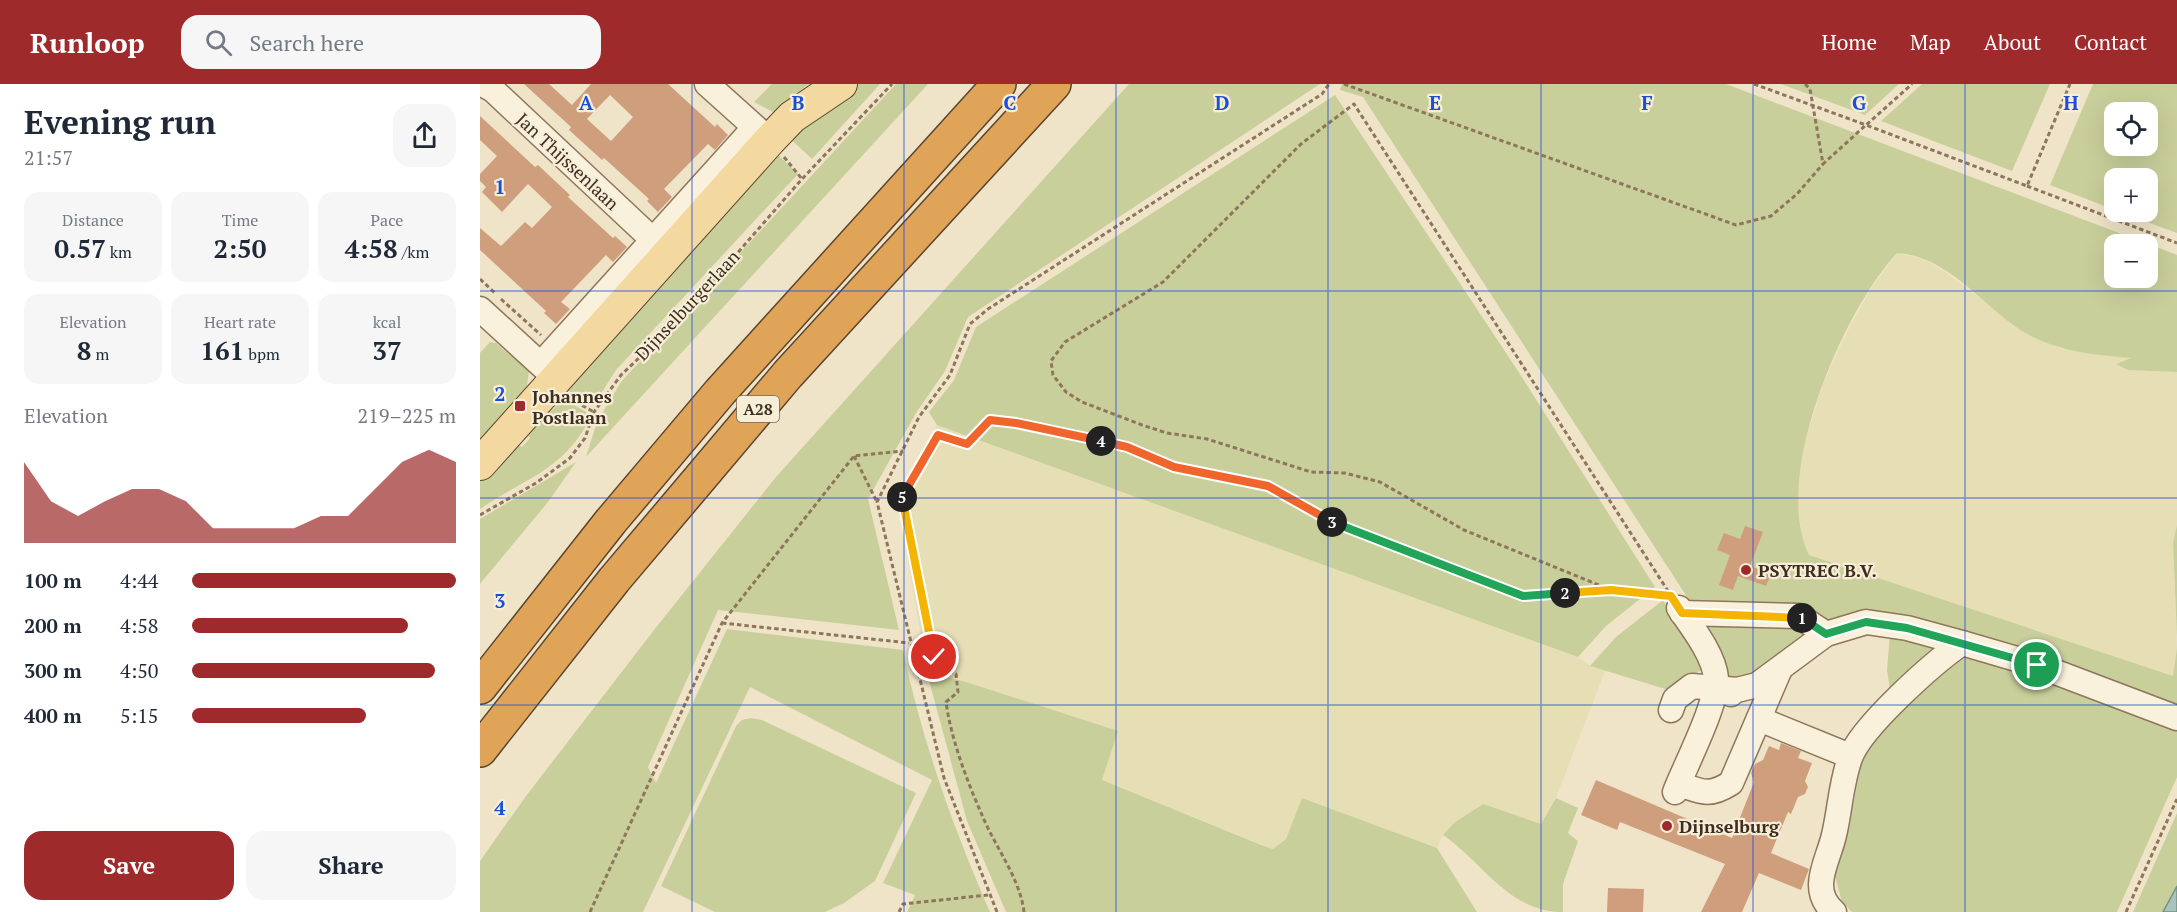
<!DOCTYPE html>
<html lang="en">
<head>
<meta charset="utf-8">
<style>
  body { margin:0; font-family:"PT Serif",serif; background:#f6f6f7; color:#1f2937; height:100vh; display:flex; flex-direction:column; font-size:22px; white-space:nowrap }
  * { box-sizing:border-box; margin:0 }
  p { font-size:20px; color:#747a83 }
  .icon { flex:none; width:33px; height:33px; fill:none; stroke:currentColor; stroke-width:2; stroke-linecap:round; stroke-linejoin:round }
  .map { position:relative; flex:1; overflow:hidden }
  .side { display:flex; flex-direction:column; background:#fff; width:480px }
  .side>* { flex:none }
  .controls { position:absolute; left:1624px; top:18px; display:grid; gap:12px }
  .controls a { display:grid; place-items:center; width:54px; height:54px; border-radius:12px; background:#fff; box-shadow:0 6px 24px #0002; font-size:30px }
  .pin { position:absolute; display:grid; place-items:center; width:51px; height:51px; color:#fff; margin:-26px; border:3px solid #fff; border-radius:50%; box-shadow:0 2px 6px #0007 }
  .km { position:absolute; width:30px; height:30px; margin:-15px; border-radius:50%; background:#222; color:#fff; font-size:16px; line-height:30px; text-align:center }
  .round { display:grid; place-items:center; flex:none; width:63px; height:63px; border-radius:18px; background:#f6f6f7 }
  .summary { display:flex; align-items:center; justify-content:space-between; height:102px; padding:0 24px }
  h1 { font-size:33px; font-weight:700; line-height:45px }
  .stats { display:grid; grid-template-columns:repeat(3,1fr); gap:9px; height:102px; padding:6px 24px }
  .stats div { display:grid; align-content:center; border-radius:15px; background:#f6f6f7; text-align:center }
  .stats b { font-size:26px; font-weight:700 }
  .stats small { font-size:16px; font-weight:400 }
  .stats p { font-size:16px }
  .chart { height:168px; padding:12px 24px }
  .chart p { display:flex; justify-content:space-between }
  .chart svg { width:100%; height:108px; margin-top:6px; fill:#9e2a2b; opacity:.7 }
  .button { display:flex; gap:12px; margin-top:auto; padding:12px 24px }
  .button a { flex:1; height:69px; border-radius:18px; background:#9e2a2b; color:#fff; font-size:24px; font-weight:700; line-height:69px; text-align:center }
  .button a+a { background:#f6f6f7; color:#1f2937 }
  ul { padding:0 24px; list-style:none; font-size:20px }
  li { display:grid; grid-template-columns:96px 72px 1fr; align-items:center; height:45px }
  li i { height:15px; border-radius:8px; background:#9e2a2b }
  header { display:flex; align-items:center; gap:36px; box-sizing:border-box; height:84px; padding:0 30px; background:#9e2a2b; color:#fff }
  header strong { font-size:28px }
  nav { display:flex; gap:33px; margin-inline-start:auto; font-size:21px }
  .search { width:420px; height:54px; background:#f6f6f7; display:flex; align-items:center; gap:15px; box-sizing:border-box; padding:0 21px; border-radius:18px; color:#747a83; font-size:22px }
  main { display:flex; flex:1; min-height:0 }
  .map>svg:first-child { display:block }
  .farmland { fill:#e6deb5 }
  .green { fill:#c9cf9b; fill-rule:evenodd }
  .water { fill:#a9c4bc; stroke:#6f938a; stroke-width:1.5 }
  .building { fill:#cf9f7d; fill-rule:evenodd }
  .lines { fill:none; stroke-linecap:round; stroke-linejoin:round }
  .minor-casing { stroke:#8d765c; stroke-width:27 }
  .major-casing { stroke:#5b4430; stroke-width:34 }
  .highway-casing { stroke:#5b4430; stroke-width:36 }
  .path { stroke:#8d765c; stroke-width:3; stroke-dasharray:4.5 3; stroke-linecap:butt }
  .minor { stroke:#faf1dc; stroke-width:24 }
  .major { stroke:#f3d9a0; stroke-width:32 }
  .highway { stroke:#e0a458; stroke-width:33 }
  .split-1-casing { stroke:#fff; stroke-width:12 }
  .split-2-casing { stroke:#fff; stroke-width:12 }
  .split-3-casing { stroke:#fff; stroke-width:12 }
  .split-4-casing { stroke:#fff; stroke-width:12 }
  .split-5-casing { stroke:#fff; stroke-width:12 }
  .split-6-casing { stroke:#fff; stroke-width:12 }
  .split-1 { stroke:#22a559; stroke-width:8 }
  .split-2 { stroke:#f5b400; stroke-width:8 }
  .split-3 { stroke:#22a559; stroke-width:8 }
  .split-4 { stroke:#f0652b; stroke-width:8 }
  .split-5 { stroke:#f0652b; stroke-width:8 }
  .split-6 { stroke:#f5b400; stroke-width:8 }
  .grid { fill:none; stroke:#1d4ed8; stroke-width:1.5; stroke-opacity:0.55 }
  .poi-dot { fill:#9e2a2b; stroke:#f7eed8; stroke-width:2 }
  .labels { text-anchor:middle; dominant-baseline:central; stroke-width:4.5; stroke-linejoin:round; paint-order:stroke }
  .shield { fill:#f7eed8; stroke:#756857; stroke-width:1.5 }
  .shield-label { font-size:16px; font-weight:bold; fill:#3d2e20 }
  .street-label { font-size:18px; fill:#3d2e20; stroke:#f7eed8 }
  .poi-label { font-size:18px; font-weight:bold; fill:#3d2e20; stroke:#f7eed8; text-anchor:start }
  .grid-label { font-size:20px; text-anchor:middle; font-weight:bold; fill:#1d4ed8; stroke:#f7eed8; stroke-width:4.5; stroke-linejoin:round; paint-order:stroke }
</style>
</head>
<body>
<header>
<strong>Runloop</strong>
<div class="search"><svg class="icon" aria-label="search" viewBox="0 0 24 24"><circle cx="10" cy="10" r="6"/><path d="M15 15l6 6"/></svg>Search here</div>
<nav><a>Home</a><a>Map</a><a>About</a><a>Contact</a></nav>
</header>
<main>
<section class="side">
<div class="summary"><div><h1>Evening run</h1><p>21:57</p></div><a class="round"><svg class="icon" aria-label="share" viewBox="0 0 24 24"><path d="M12 15V3M7 8l5-5 5 5M5 13v7h14v-7"/></svg></a></div>
<div class="stats">
<div><p>Distance</p><b>0.57<small> km</small></b></div>
<div><p>Time</p><b>2:50</b></div>
<div><p>Pace</p><b>4:58<small> /km</small></b></div>
</div>
<div class="stats">
<div><p>Elevation</p><b>8<small> m</small></b></div>
<div><p>Heart rate</p><b>161<small> bpm</small></b></div>
<div><p>kcal</p><b>37</b></div>
</div>
<div class="chart"><p><span>Elevation</span>219–225 m</p>
<svg viewBox="0 0 160 44" preserveAspectRatio="none"><path d="M0 44V11L10 27L20 33L30 27L40 22L50 22L60 27L70 38L80 38L90 38L100 38L110 33L120 33L130 22L140 11L150 6L160 11V44z"/></svg>
</div>
<ul>
<li><b>100 m</b>4:44<i style="width:100%"></i></li>
<li><b>200 m</b>4:58<i style="width:82%"></i></li>
<li><b>300 m</b>4:50<i style="width:92%"></i></li>
<li><b>400 m</b>5:15<i style="width:66%"></i></li>
</ul>
<div class="button"><a>Save</a><a>Share</a></div>
</section>
<div class="map">
<svg width="1697" height="828" viewBox="0 0 1697 828">
  <rect width="100%" height="100%" fill="#f0e4c8"/>
  <g class="farmland">
    <polygon points="1417,169 1443,175 1464,187 1547,250 1582,265 1654,274 1648,286 1697,288 1697,441 1693,459 1697,564 1693,592 1329,471 1322,457 1317,405 1326,354 1344,297 1370,242 1390,206"/>
    <polygon points="457,341 1098,573 1110,582 1125,587 1076,714 1061,740 1002,720 975,738 963,751 957,764 822,714 806,755 793,765 622,696 637,647 483,597 447,589 417,412"/>
  </g>
  <g class="green">
    <polygon points="292,0 329,0 293,28 274,18"/>
    <polygon points="373,0 400,0 332,75 304,49"/>
    <polygon points="416,0 448,0 106,373 117,338 141,298"/>
    <path d="M 649,0 L 840,0 L 488,233 L 465,287 L 436,329 L 388,415 L 419,546 L 238,526 L 168,683 L 176,699 L 247,545 L 423,566 C 442,657 473,743 510,828 L 427,828 L 435,811 L 403,799 L 452,696 L 270,603 L 163,828 L 0,828 L 0,777 L 46,712 L 174,546 L 296,393 Z"/>
    <path d="M 862,0 L 1246,0 L 1697,171 L 1697,288 L 1648,286 L 1636,280 L 1651,274 C 1615,271 1581,268 1549,251 C 1505,227 1471,172 1417,169 C 1362,228 1291,394 1329,471 L 1693,592 L 1697,564 L 1697,625 L 1597,586 L 1349,541 L 1315,524 L 1209,516 L 883,13 L 860,6 ZM 1635,160 L 1668,160 L 1668,194 L 1635,194 Z"/>
    <polygon points="1301,0 1419,0 1385,31"/>
    <polygon points="1442,0 1570,0 1532,87 1401,37"/>
    <path d="M 1613,0 L 1697,0 L 1697,149 L 1639,128 L 1668,128 L 1668,94 L 1635,94 L 1635,126 L 1570,101 ZM 1635,28 L 1668,28 L 1668,62 L 1635,62 Z"/>
    <polygon points="855,11 1038,287 1175,503 1126,542 1098,573 457,341 449,328 474,296 496,243"/>
    <polygon points="291,64 318,90 136,286 117,316 110,320 87,306"/>
    <polygon points="10,258 16,259 49,287 46,309 0,360 0,269"/>
    <path d="M 84,315 L 106,328 L 109,336 C 83,387 43,395 0,425 L 0,394 L 37,360 L 42,363 L 50,354 L 46,350 Z"/>
    <polygon points="96,378 68,418 0,500 0,435"/>
    <polygon points="1697,441 1697,554 1693,459"/>
    <polygon points="1183,516 1225,583 1192,607 1110,582 1136,553"/>
    <polygon points="1214,536 1312,539 1332,551 1288,586 1252,597"/>
    <polygon points="1410,550 1464,561 1411,613 1407,586"/>
    <polygon points="1481,566 1697,641 1697,693 1637,828 1372,828 1362,818 1354,789 1370,740 1383,666"/>
    <polygon points="447,589 483,597 638,647 622,696 779,760 793,765 806,755 822,714 957,764 997,828 526,828 487,737"/>
    <polygon points="271,634 282,636 436,709 395,797 364,819 345,828 235,828 181,802 256,642 262,636"/>
    <path d="M 1076,714 L 1098,724 L 1088,749 L 1098,757 L 1083,800 L 1083,828 C 1028,828 1003,778 963,751 L 975,738 L 1003,720 L 1061,740 Z"/>
    <polygon points="1697,729 1697,802 1683,828 1653,828"/>
  </g>
  <polygon class="water" points="1697,802 1697,828 1683,828"/>
  <g class="building">
    <path d="M 44,0 L 69,0 L 92,21 L 111,0 L 188,0 L 235,43 L 237,40 L 248,51 L 235,66 L 228,60 L 184,105 L 192,113 L 178,128 L 167,117 L 169,115 L 124,74 L 122,76 L 89,46 L 91,43 ZM 130,11 L 153,33 L 131,57 L 107,35 Z"/>
    <polygon points="0,32 55,83 58,81 90,111 88,113 133,154 135,152 147,163 133,178 126,171 81,218 90,225 76,240 64,229 66,227 0,166 0,144 21,162 45,138 52,144 72,123 48,100 22,128 2,108 6,103 0,97 0,90 17,72 0,56"/>
    <polygon points="1265,442 1283,448 1270,482 1291,490 1286,502 1258,492 1253,506 1239,501 1250,471 1237,466 1244,449 1260,455"/>
    <polygon points="1301,659 1321,667 1318,674 1332,679 1325,697 1328,703 1325,710 1318,713 1311,730 1308,728 1291,769 1329,785 1321,806 1279,789 1262,828 1221,828 1245,780 1140,738 1137,746 1101,731 1116,696 1252,754 1274,698 1271,689 1275,680 1283,676 1289,662 1299,666"/>
    <polygon points="1128,804 1164,805 1163,828 1127,828"/>
  </g>
  <g class="lines">
    <defs>
      <g id="minor">
        <polyline points="2,0 13,6 173,156"/>
        <polyline points="227,0 286,53"/>
        <polyline points="0,225 71,290"/>
        <polyline points="61,280 274,44"/>
        <polyline points="1202,529 1319,532 1346,550"/>
        <polyline points="1236,604 1257,606 1277,601 1346,550 1386,538 1427,544 1482,559"/>
        <polyline points="1191,626 1195,615 1212,602 1236,604 1251,610"/>
        <polyline points="1279,635 1370,672"/>
        <path d="M 1199,700 C 1222,708 1229,713 1251,699 L 1300,585"/>
        <path d="M 1195,708 C 1205,682 1238,619 1236,594 C 1234,571 1212,543 1199,524"/>
        <path d="M 1354,828 C 1328,805 1348,778 1354,751 C 1360,726 1361,699 1370,674 C 1381,643 1453,579 1482,559 L 1557,581 L 1697,634"/>
      </g>
      <polyline id="major" points="0,380 290,56 312,33 361,0"/>
      <g id="highway">
        <polyline points="0,603 131,437 240,308 519,0"/>
        <polyline points="0,666 134,496 308,290 574,0"/>
      </g>
    </defs>
    <use href="#minor" class="minor-casing"/>
    <use href="#major" class="major-casing"/>
    <use href="#highway" class="highway-casing"/>
    <g class="path">
      <polyline points="864,0 1256,141 1291,132 1317,110 1343,80"/>
      <polyline points="1274,0 1386,41 1432,0"/>
      <polyline points="1325,0 1330,5 1343,80 1386,41 1547,102 1590,0"/>
      <polyline points="304,73 322,95"/>
      <polyline points="1547,102 1697,159"/>
      <polyline points="0,195 16,210"/>
      <polyline points="21,215 61,251"/>
      <polyline points="89,314 114,328"/>
      <polyline points="374,372 397,418"/>
      <polyline points="0,431 56,399 90,374 105,354 114,328 141,291 199,236 322,95 412,0"/>
      <polyline points="1185,511 1131,506 984,446 900,398 865,389 831,388 727,355 687,349 662,341 602,318 586,308 573,291 571,277 585,258 683,198 821,60 874,20 1188,507"/>
      <polyline points="242,539 429,559"/>
      <polyline points="110,828 242,539 374,372 423,367"/>
      <polyline points="419,828 423,820 508,811"/>
      <polyline points="517,828 464,694 397,418 439,333 470,291 490,240 508,225 842,10 849,0"/>
      <path d="M 544,828 C 540,794 515,763 502,731 C 487,697 471,655 466,618 L 478,608 L 476,590 L 462,585 L 454,573 L 422,414 L 458,351 L 487,360 L 510,336 L 536,339 L 647,363 L 694,383 L 788,402 L 849,437 L 1043,512 L 1129,507"/>
      <polyline points="1646,828 1697,715"/>
    </g>
    <use href="#minor" class="minor"/>
    <use href="#major" class="major"/>
    <use href="#highway" class="highway"/>
  </g>
  <g class="lines">
    <defs>
      <polyline id="split-1" points="1322,534 1346,550 1386,538 1427,544 1557,581"/>
      <polyline id="split-2" points="1085,509 1131,506 1191,512 1202,529 1322,534"/>
      <polyline id="split-3" points="852,438 1043,512 1085,509"/>
      <polyline id="split-4" points="621,357 647,363 694,383 788,402 852,438"/>
      <polyline id="split-5" points="422,413 458,351 487,360 510,336 536,339 621,357"/>
      <polyline id="split-6" points="422,413 454,573"/>
    </defs>
    <use href="#split-1" class="split-1-casing"/>
    <use href="#split-2" class="split-2-casing"/>
    <use href="#split-3" class="split-3-casing"/>
    <use href="#split-4" class="split-4-casing"/>
    <use href="#split-5" class="split-5-casing"/>
    <use href="#split-6" class="split-6-casing"/>
    <use href="#split-1" class="split-1"/>
    <use href="#split-2" class="split-2"/>
    <use href="#split-3" class="split-3"/>
    <use href="#split-4" class="split-4"/>
    <use href="#split-5" class="split-5"/>
    <use href="#split-6" class="split-6"/>
  </g>
  <path class="grid" d="M 212,0 L 212,828M 424,0 L 424,828M 636,0 L 636,828M 848,0 L 848,828M 1061,0 L 1061,828M 1273,0 L 1273,828M 1485,0 L 1485,828M 0,207 L 1697,207M 0,414 L 1697,414M 0,621 L 1697,621"/>
  <g class="poi-dot">
    <rect x="34" y="316" width="12" height="12" rx="3"/>
    <circle cx="1266" cy="486" r="6"/>
    <circle cx="1187" cy="742" r="6"/>
  </g>
  <g class="labels">
    <rect class="shield" x="257" y="312" width="42" height="26" rx="4.5"/>
    <g class="shield-label">
      <text x="278" y="325">A28</text>
    </g>
    <g class="street-label">
      <text transform="translate(88 77) rotate(43)">Jan Thijssenlaan</text>
      <text transform="translate(207 221) rotate(-47)">Dijnselburgerlaan</text>
    </g>
    <g class="poi-label">
      <text x="52" y="312">Johannes<tspan x="52" dy="21">Postlaan</tspan></text>
      <text x="1278" y="486">PSYTREC B.V.</text>
      <text x="1199" y="742">Dijnselburg</text>
    </g>
  </g>
  <g class="grid-label">
    <text x="106" y="26">A</text>
    <text x="318" y="26">B</text>
    <text x="530" y="26">C</text>
    <text x="742" y="26">D</text>
    <text x="955" y="26">E</text>
    <text x="1167" y="26">F</text>
    <text x="1379" y="26">G</text>
    <text x="1591" y="26">H</text>
    <text x="20" y="110">1</text>
    <text x="20" y="317">2</text>
    <text x="20" y="524">3</text>
    <text x="20" y="731">4</text>
  </g>
</svg>
<div class="controls">
<a><svg class="icon" aria-label="locate" viewBox="0 0 24 24"><circle cx="12" cy="12" r="6"/><path d="M12 2v4M12 18v4M2 12h4M18 12h4"/></svg></a>
<a>+</a>
<a>−</a>
</div>
<div class="pin" style="left:1557px;top:581px;background:#1e9e55"><svg class="icon" aria-label="arrive" viewBox="0 0 24 24"><path d="M6 21V4h12l-3 4 3 4H6"/></svg></div>
<div class="pin" style="left:454px;top:573px;background:#d93025"><svg class="icon" aria-label="check" viewBox="0 0 24 24"><path d="M5 12l5 5 9-10"/></svg></div>
<b class="km" style="left:1322px;top:534px">1</b>
<b class="km" style="left:1085px;top:509px">2</b>
<b class="km" style="left:852px;top:438px">3</b>
<b class="km" style="left:621px;top:357px">4</b>
<b class="km" style="left:422px;top:413px">5</b>
</div>
</main>
</body>
</html>
